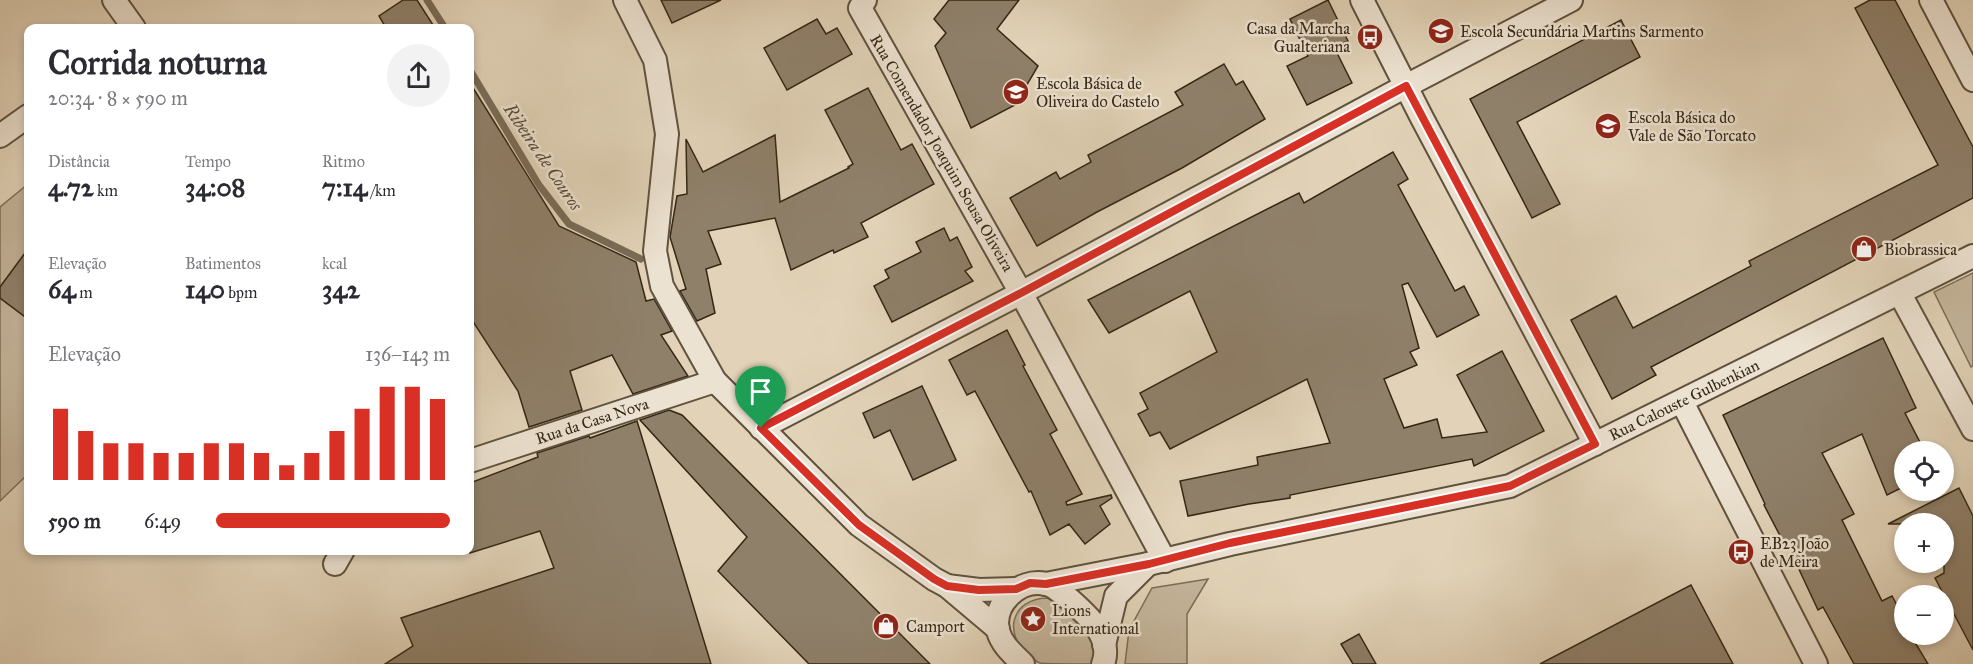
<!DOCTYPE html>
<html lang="pt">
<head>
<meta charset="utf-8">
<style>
  body { margin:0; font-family:"IM FELL Great Primer",serif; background:#f2f2f3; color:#2b2b33; height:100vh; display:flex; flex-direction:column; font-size:22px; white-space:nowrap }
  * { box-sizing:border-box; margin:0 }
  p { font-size:20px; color:#7c7c81 }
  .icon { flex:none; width:33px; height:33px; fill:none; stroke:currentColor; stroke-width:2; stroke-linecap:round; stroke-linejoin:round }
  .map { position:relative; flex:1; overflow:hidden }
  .sheet { position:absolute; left:24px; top:24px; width:450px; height:531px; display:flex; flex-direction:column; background:#fff; border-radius:12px; box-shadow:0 3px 9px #0003 }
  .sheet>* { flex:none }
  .fabs { position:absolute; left:1894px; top:441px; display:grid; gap:12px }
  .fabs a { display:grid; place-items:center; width:60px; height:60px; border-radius:50%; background:#fff; box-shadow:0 3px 9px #0003; font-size:30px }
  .pin { position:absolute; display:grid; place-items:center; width:51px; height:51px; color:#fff; margin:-62px -26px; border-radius:50% 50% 50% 0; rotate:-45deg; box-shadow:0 0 6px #0007 }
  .pin .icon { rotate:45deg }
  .round { display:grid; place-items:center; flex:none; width:63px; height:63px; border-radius:32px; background:#f2f2f3 }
  .headline { display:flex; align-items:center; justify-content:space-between; height:102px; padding:0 24px }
  h1 { font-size:33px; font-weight:800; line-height:45px }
  .figures { display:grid; grid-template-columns:repeat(3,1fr); gap:9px; height:102px; padding:6px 24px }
  .figures div { display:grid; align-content:center }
  .figures b { font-size:26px; font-weight:800 }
  .figures small { font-size:16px; font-weight:400 }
  .figures p { font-size:16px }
  .chart { height:168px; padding:12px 24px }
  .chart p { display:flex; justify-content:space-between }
  .chart svg { width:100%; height:108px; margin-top:6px; stroke:#d93025; stroke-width:6 }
  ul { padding:0 24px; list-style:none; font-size:20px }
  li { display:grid; grid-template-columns:96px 72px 1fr; align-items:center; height:45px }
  li i { height:15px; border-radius:8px; background:#d93025 }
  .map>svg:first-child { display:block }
  .green { fill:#c5b69c; stroke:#7d6e58; stroke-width:1.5 }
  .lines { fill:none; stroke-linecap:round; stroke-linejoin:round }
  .stream { stroke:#796b56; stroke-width:7 }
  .building { fill:#8f806a; stroke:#352715; stroke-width:1.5 }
  .minor-casing { stroke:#60523e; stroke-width:26 }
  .minor { stroke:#ece2d1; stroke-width:22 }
  .route-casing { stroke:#fff; stroke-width:12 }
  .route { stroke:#d93025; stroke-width:8 }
  .labels { text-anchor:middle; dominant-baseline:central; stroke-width:5; stroke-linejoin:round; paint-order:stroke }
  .poi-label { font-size:16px; fill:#352715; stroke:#ece2d1; text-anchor:start }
  .street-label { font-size:16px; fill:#352715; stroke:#ece2d1 }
  .water-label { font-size:18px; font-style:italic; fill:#574935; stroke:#ece2d1 }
</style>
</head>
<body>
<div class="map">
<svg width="1973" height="664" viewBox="0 0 1973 664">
  <rect width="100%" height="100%" fill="#e2d3b8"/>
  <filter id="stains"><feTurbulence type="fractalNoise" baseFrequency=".00333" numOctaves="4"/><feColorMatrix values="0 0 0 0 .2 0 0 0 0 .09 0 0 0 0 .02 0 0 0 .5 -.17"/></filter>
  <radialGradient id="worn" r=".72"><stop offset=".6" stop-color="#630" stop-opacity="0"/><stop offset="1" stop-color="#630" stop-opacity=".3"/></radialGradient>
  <g class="green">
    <polygon points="28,184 28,249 0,287 0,207"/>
    <polygon points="1973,273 1973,366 1971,367 1934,292"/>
    <polygon points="0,298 28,319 28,474 0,501"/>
    <polygon points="1208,579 1187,614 1187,664 1125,664 1129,630 1152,588"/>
    <path d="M 1047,598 C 1063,604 1089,629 1093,645 C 1095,652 1094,658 1091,664 C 1081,664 1047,664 1040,663 C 1036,662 1032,657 1029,655 C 1002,633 1012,599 1047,598 Z"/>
  </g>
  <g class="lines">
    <g class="stream">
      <polyline points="427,0 445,28"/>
      <polyline points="470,70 539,185 569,224 641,259"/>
    </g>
  </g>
  <g class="building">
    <polygon points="403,0 417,0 435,28 386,28 379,16"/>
    <polygon points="661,0 721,0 672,23"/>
    <polygon points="949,0 1019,0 997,29 1038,66 1015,105 971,128 935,46 946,33 934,19"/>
    <polygon points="1328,0 1348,41 1334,47 1352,83 1307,105 1287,66 1308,56 1290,19"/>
    <polygon points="1870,0 1895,0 1973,147 1973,198 1651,367 1656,375 1612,399 1571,320 1616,296 1633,328 1751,266 1749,261 1938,165 1855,8"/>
    <polygon points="817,19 826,34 837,28 852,54 787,90 764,48"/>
    <polygon points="1621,20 1640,57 1517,122 1560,204 1532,218 1470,99"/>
    <polygon points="1224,64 1236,85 1243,81 1265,119 1182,168 1097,212 1037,246 1010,198 1056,172 1060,179 1091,162 1088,155 1183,105 1175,92"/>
    <polygon points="470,83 559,226 636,262 646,301 654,299 672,331 661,335 688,376 633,394 612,355 570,371 582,410 529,427 518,391 470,317"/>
    <polygon points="868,88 901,150 912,144 934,184 861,223 868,237 834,253 833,250 791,270 775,218 708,231 721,264 706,269 715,313 697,321 680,291 686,289 670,237 677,196 687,194 686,139 703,172 775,135 780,202 849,168 848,167 853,164 825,110"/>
    <polygon points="1393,152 1408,179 1398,185 1455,291 1464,286 1479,315 1437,337 1408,283 1402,285 1419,348 1410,352 1417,365 1384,379 1404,428 1437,419 1442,438 1487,432 1457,375 1502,351 1544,431 1474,466 1472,459 1290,495 1290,498 1249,504 1188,516 1180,481 1258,465 1257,457 1330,443 1307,379 1170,449 1160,432 1150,436 1138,414 1148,409 1140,393 1217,352 1190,291 1109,333 1088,300 1299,193 1304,203"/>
    <polygon points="944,228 950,241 957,237 972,267 965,271 973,281 892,322 874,286 889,278 885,270 921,252 916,242"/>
    <polygon points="28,249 28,319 0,298 0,287"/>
    <polygon points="1007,330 1025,365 1023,366 1057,430 1050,434 1082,494 1066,502 1067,505 1111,495 1112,498 1100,506 1110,524 1085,544 1069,524 1050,535 1031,491 1029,492 975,391 967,395 949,360"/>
    <polygon points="1883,338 1916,408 1905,413 1925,452 1905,452 1905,486 1887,495 1862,434 1822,453 1854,514 1842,520 1882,601 1892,596 1905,620 1905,634 1910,634 1928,664 1854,664 1823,607 1818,610 1789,548 1787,549 1764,505 1765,504 1723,415"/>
    <polygon points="922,386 956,460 913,480 890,430 874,438 863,413"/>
    <polygon points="669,410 682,415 930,664 809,664 718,571 747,537 640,420"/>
    <polygon points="637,421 711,664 385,664 413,646 401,618 554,568 540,531 470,553 470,483 538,457 537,453 589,436 590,438"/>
    <polygon points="1959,488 1973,516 1973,650 1935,578 1944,573 1944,524 1888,524"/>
    <polygon points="1691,585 1733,664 1540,664"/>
    <polygon points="1359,634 1376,664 1353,664 1341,644"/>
  </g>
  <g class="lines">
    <defs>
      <g id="minor">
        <polyline points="114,0 134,28"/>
        <polyline points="625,0 655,60 667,134 655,251 662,286 715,381 859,525 934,579 947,586 998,629"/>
        <polyline points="865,0 860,8 1021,293 1165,561"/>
        <polyline points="1362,0 1422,118 1595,444"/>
        <polyline points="1931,0 1973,80"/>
        <polyline points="0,136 28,116"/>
        <polyline points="1900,294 1973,429"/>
        <polyline points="1682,402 1816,664"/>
        <polyline points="761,428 1021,293 1406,86 1571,0"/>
        <polyline points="470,461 715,381"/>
        <polyline points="335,564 343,550"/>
        <polyline points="1046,584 1148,564 1230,544 1510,486 1973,256"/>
        <polyline points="947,586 979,590 1016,589"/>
        <polyline points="1104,645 1116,596 1148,564"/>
        <path d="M 1023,664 C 1013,654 1002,645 998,631 C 992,604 1019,578 1046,584 C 1058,586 1095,621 1100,633 C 1105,642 1107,654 1103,664"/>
      </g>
    </defs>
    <use href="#minor" class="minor-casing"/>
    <use href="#minor" class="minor"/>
  </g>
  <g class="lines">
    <defs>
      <polygon id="route" points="1406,86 1595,444 1510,486 1230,543 1149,564 1046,584 1030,583 1016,589 979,590 947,586 934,579 859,525 761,428 1021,293"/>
    </defs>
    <use href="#route" class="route-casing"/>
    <use href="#route" class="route"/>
  </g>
  <defs>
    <symbol id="school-disc" viewBox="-11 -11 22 22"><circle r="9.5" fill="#8f2418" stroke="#ece2d1"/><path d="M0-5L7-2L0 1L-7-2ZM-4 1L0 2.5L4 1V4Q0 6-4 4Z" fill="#fff"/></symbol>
    <symbol id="bus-disc" viewBox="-11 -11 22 22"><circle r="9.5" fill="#8f2418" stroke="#ece2d1"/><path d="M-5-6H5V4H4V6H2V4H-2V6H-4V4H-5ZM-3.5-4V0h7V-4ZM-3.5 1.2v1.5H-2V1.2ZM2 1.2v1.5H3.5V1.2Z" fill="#fff"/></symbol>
    <symbol id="shop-disc" viewBox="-11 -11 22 22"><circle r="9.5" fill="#8f2418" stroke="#ece2d1"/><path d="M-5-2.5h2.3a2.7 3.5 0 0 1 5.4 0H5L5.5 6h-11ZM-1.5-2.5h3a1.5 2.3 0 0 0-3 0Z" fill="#fff"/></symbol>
    <symbol id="sight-disc" viewBox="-11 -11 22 22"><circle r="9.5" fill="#8f2418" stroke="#ece2d1"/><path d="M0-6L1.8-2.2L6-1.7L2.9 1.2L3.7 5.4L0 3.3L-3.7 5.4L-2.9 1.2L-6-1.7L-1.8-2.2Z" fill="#fff"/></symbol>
  </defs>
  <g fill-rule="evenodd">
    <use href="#school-disc" x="1426" y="16" width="30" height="30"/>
    <use href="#bus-disc" x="1355" y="22" width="30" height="30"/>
    <use href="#school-disc" x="1001" y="77" width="30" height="30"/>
    <use href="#school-disc" x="1593" y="111" width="30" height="30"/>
    <use href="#shop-disc" x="1849" y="234" width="30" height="30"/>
    <use href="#bus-disc" x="1726" y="537" width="30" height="30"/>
    <use href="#sight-disc" x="1018" y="604" width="30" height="30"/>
    <use href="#shop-disc" x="871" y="611" width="30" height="30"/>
  </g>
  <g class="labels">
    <g class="poi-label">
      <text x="1350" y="28" text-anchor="end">Casa da Marcha<tspan x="1350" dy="18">Gualteriana</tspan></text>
      <text x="1460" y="31">Escola Secundária Martins Sarmento</text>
      <text x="1036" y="83">Escola Básica de<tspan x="1036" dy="18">Oliveira do Castelo</tspan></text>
      <text x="1628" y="117">Escola Básica do<tspan x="1628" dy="18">Vale de São Torcato</tspan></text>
      <text x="1884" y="249">Biobrassica</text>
      <text x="1760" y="543">EB23 João<tspan x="1760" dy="18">de Meira</tspan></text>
      <text x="1052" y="610">Lions<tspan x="1052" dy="18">International</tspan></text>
      <text x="906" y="626">Camport</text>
    </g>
    <g class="street-label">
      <text transform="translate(942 153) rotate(60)">Rua Comendador Joaquim Sousa Oliveira</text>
      <text transform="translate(1684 400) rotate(-26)">Rua Calouste Gulbenkian</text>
      <text transform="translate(592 421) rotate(-18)">Rua da Casa Nova</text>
    </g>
    <g class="water-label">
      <text transform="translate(543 157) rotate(56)">Ribeira de Couros</text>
    </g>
  </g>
  <rect width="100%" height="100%" filter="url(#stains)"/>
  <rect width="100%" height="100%" fill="url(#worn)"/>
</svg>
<div class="fabs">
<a><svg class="icon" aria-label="locate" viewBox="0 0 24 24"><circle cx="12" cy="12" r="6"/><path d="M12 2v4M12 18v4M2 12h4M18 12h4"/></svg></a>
<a>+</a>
<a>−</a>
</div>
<div class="pin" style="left:761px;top:428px;background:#1e9e55"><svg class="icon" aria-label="arrive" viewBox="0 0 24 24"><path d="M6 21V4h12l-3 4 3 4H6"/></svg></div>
<section class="sheet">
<div class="headline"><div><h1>Corrida noturna</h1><p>20:34 · 8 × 590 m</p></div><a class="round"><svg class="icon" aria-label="share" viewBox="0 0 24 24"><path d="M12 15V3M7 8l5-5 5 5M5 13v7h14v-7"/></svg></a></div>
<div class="figures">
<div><p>Distância</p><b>4.72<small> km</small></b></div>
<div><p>Tempo</p><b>34:08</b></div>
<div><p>Ritmo</p><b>7:14<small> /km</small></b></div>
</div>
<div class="figures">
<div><p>Elevação</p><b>64<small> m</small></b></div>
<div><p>Batimentos</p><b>140<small> bpm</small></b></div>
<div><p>kcal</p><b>342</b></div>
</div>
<div class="chart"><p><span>Elevação</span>136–143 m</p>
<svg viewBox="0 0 160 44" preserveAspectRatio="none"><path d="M5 44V15M15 44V24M25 44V29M35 44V29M45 44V33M55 44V33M65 44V29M75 44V29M85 44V33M95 44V38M105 44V33M115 44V24M125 44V15M135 44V6M145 44V6M155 44V11"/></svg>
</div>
<ul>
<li><b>590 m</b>6:49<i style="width:100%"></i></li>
</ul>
</section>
</div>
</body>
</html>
